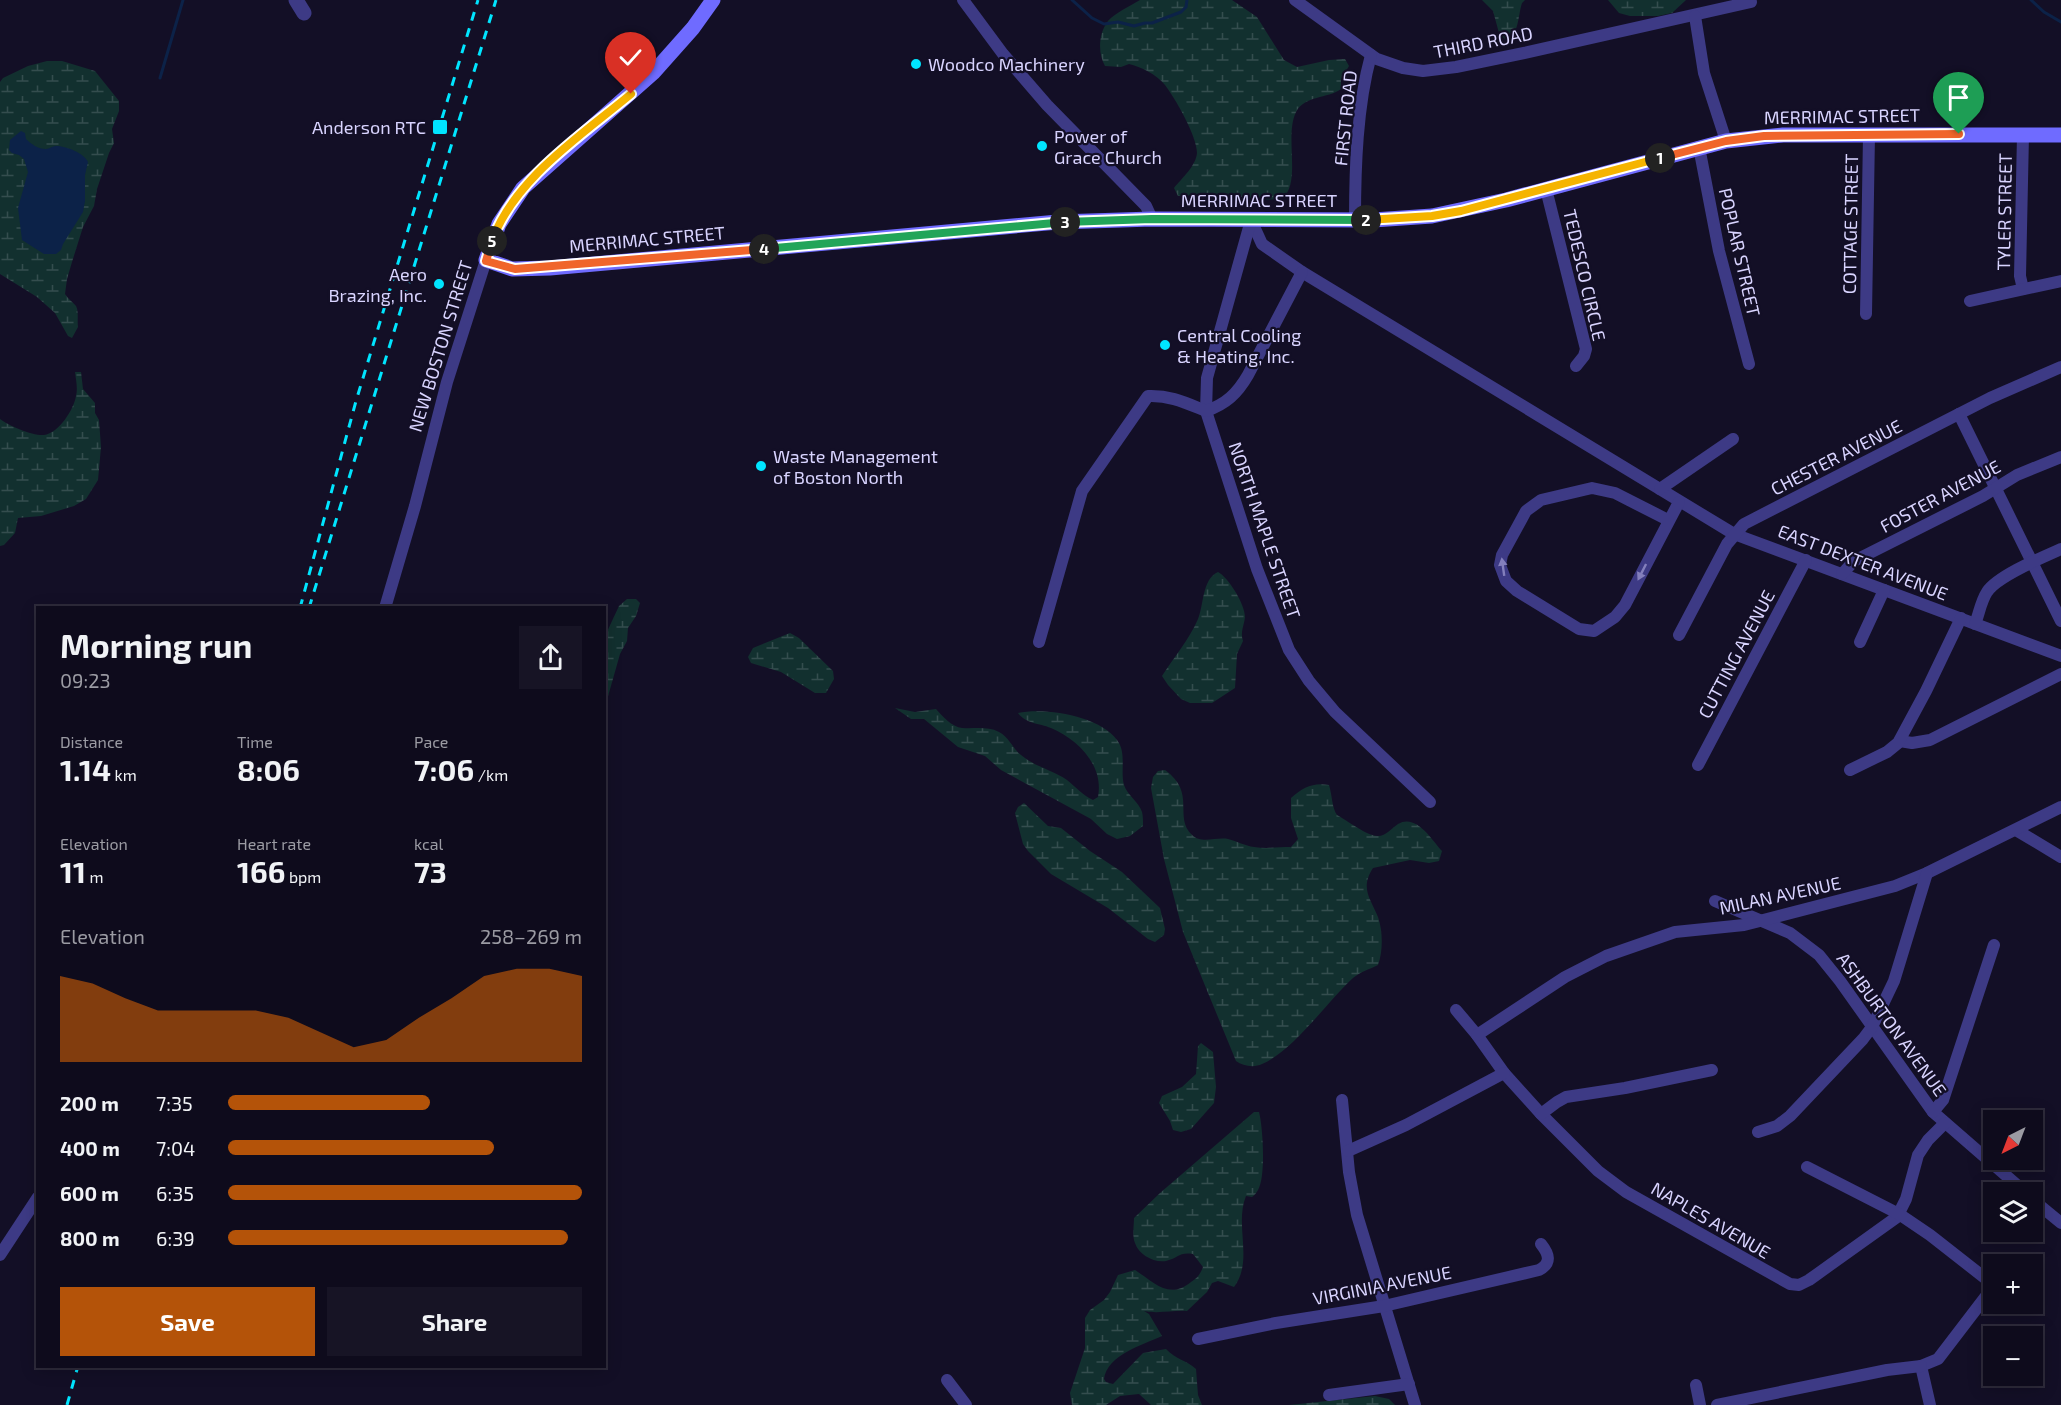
<!DOCTYPE html>
<html lang="en">
<head>
<meta charset="utf-8">
<style>
  body { margin:0; font-family:"Exo 2",sans-serif; background:#171425; color:#f1f3f6; height:100vh; display:flex; flex-direction:column; font-size:22px; white-space:nowrap }
  * { box-sizing:border-box; margin:0 }
  p { font-size:20px; color:#9b9ba3 }
  .icon { flex:none; width:33px; height:33px; fill:none; stroke:currentColor; stroke-width:2; stroke-linecap:round; stroke-linejoin:round }
  .map { position:relative; flex:1; overflow:hidden }
  .sheet { position:absolute; left:36px; top:606px; width:570px; height:762px; display:flex; flex-direction:column; background:#0e0b1c; border-radius:0px; box-shadow:0 3px 15px #0003,0 0 0 2px #2e2b3b }
  .sheet>* { flex:none }
  .needle { width:39px; rotate:222deg }
  .tools { position:absolute; left:1983px; top:1110px; display:grid; gap:12px }
  .tools a { display:grid; place-items:center; width:60px; height:60px; border-radius:0px; background:#0e0b1c; box-shadow:0 3px 15px #0003,0 0 0 2px #2e2b3b; font-size:30px }
  .pin { position:absolute; display:grid; place-items:center; width:51px; height:51px; color:#fff; margin:-62px -26px; border-radius:50% 50% 50% 0; rotate:-45deg; box-shadow:0 0 6px #0007 }
  .pin .icon { rotate:45deg }
  .km { position:absolute; width:30px; height:30px; margin:-15px; border-radius:50%; background:#222; color:#fff; font-size:16px; line-height:30px; text-align:center }
  .round { display:grid; place-items:center; flex:none; width:63px; height:63px; border-radius:0px; background:#171425 }
  .overview { display:flex; align-items:center; justify-content:space-between; height:102px; padding:0 24px }
  h1 { font-size:33px; font-weight:700; line-height:45px }
  .metrics { display:grid; grid-template-columns:repeat(3,1fr); gap:9px; height:102px; padding:6px 24px }
  .metrics div { display:grid; align-content:center }
  .metrics b { font-size:30px; font-weight:700 }
  .metrics small { font-size:16px; font-weight:400 }
  .metrics p { font-size:16px }
  .chart { height:168px; padding:12px 24px }
  .chart p { display:flex; justify-content:space-between }
  .chart svg { width:100%; height:108px; margin-top:6px; fill:#b45309; opacity:.7 }
  .primary-button { display:flex; gap:12px; margin-top:auto; padding:12px 24px }
  .primary-button a { flex:1; height:69px; border-radius:0px; background:#b45309; color:#fff; font-size:24px; font-weight:700; line-height:69px; text-align:center }
  .primary-button a+a { background:#171425; color:#f1f3f6 }
  ul { padding:0 24px; list-style:none; font-size:20px }
  li { display:grid; grid-template-columns:96px 72px 1fr; align-items:center; height:45px }
  li i { height:15px; border-radius:8px; background:#b45309 }
  .map>svg:first-child { display:block }
  .wetland { fill:url(#wetland-marsh) }
  .water { fill:#0c2248 }
  .lines { fill:none; stroke-linecap:round; stroke-linejoin:round }
  .stream { stroke:#0c2248; stroke-width:3 }
  .minor { stroke:#3d3a85; stroke-width:12 }
  .tertiary { stroke:#3d3a85; stroke-width:15 }
  .secondary { stroke:#6f6bff; stroke-width:15 }
  .rail { stroke:#00e5ff; stroke-width:3; stroke-dasharray:9 8; stroke-linecap:butt }
  .oneway { fill:#837fbc }
  .split-1-casing { stroke:#fff; stroke-width:12 }
  .split-2-casing { stroke:#fff; stroke-width:12 }
  .split-3-casing { stroke:#fff; stroke-width:12 }
  .split-4-casing { stroke:#fff; stroke-width:12 }
  .split-5-casing { stroke:#fff; stroke-width:12 }
  .split-6-casing { stroke:#fff; stroke-width:12 }
  .split-1 { stroke:#f0652b; stroke-width:8 }
  .split-2 { stroke:#f5b400; stroke-width:8 }
  .split-3 { stroke:#22a559; stroke-width:8 }
  .split-4 { stroke:#22a559; stroke-width:8 }
  .split-5 { stroke:#f0652b; stroke-width:8 }
  .split-6 { stroke:#f5b400; stroke-width:8 }
  .poi-dot { fill:#00e5ff; stroke:#130f26; stroke-width:2 }
  .labels { text-anchor:middle; dominant-baseline:central; stroke-width:4.5; stroke-linejoin:round; paint-order:stroke }
  .street-label { font-size:18px; fill:#d9d4ff; stroke:#130f26 }
  .poi-label { font-size:18px; fill:#d9d4ff; stroke:#130f26; text-anchor:start }
</style>
</head>
<body>
<div class="map">
<svg width="2061" height="1405" viewBox="0 0 2061 1405">
  <defs>
    <pattern id="wetland-marsh" width="20" height="14" patternUnits="userSpaceOnUse" patternTransform="scale(1.5)"><rect width="20" height="14" fill="#12302f"/><path d="M1 5h8M5 5V1M11 12h8M15 12V8" fill="none" stroke="#344d4e"/></pattern>
  </defs>
  <rect width="100%" height="100%" fill="#130f26"/>
  <g class="wetland">
    <path d="M 1140,0 L 1232,0 L 1257,17 L 1284,60 L 1297,67 L 1329,60 L 1345,59 L 1349,66 L 1341,79 L 1341,89 C 1327,99 1305,95 1296,112 C 1284,137 1302,182 1282,199 C 1256,201 1232,195 1206,194 C 1197,193 1188,197 1178,196 L 1174,188 C 1182,178 1196,166 1197,153 C 1197,136 1175,98 1165,85 C 1156,74 1141,67 1129,64 L 1121,67 L 1105,66 C 1098,54 1098,34 1108,21 C 1115,13 1130,6 1140,0 Z"/>
    <path d="M 1482,0 L 1525,0 L 1522,3 C 1518,15 1519,34 1507,41 L 1499,33 L 1493,11 Z"/>
    <polygon points="1608,0 1686,0 1672,13 1658,16 1630,16 1619,13"/>
    <path d="M 47,61 L 62,61 L 95,71 L 119,101 L 119,111 L 112,129 L 114,143 L 109,153 L 97,189 L 94,206 L 83,227 L 72,262 L 67,279 L 65,294 C 68,299 73,302 76,306 C 79,312 77,320 78,327 L 72,338 L 68,336 L 55,313 L 37,297 L 0,274 L 0,82 L 3,78 L 28,66 Z"/>
    <path d="M 75,372 L 81,372 L 83,389 L 95,403 L 95,413 L 99,420 L 101,447 L 98,480 L 86,499 L 74,506 L 41,516 L 18,518 L 15,533 L 4,545 L 0,546 L 0,419 C 9,426 33,436 44,435 C 59,433 74,409 76,396 C 78,389 76,380 75,372 Z"/>
    <path d="M 1218,572 C 1228,577 1245,604 1245,617 C 1244,626 1240,632 1243,641 L 1237,654 L 1235,688 L 1212,703 L 1190,703 L 1181,699 L 1168,685 L 1162,676 C 1174,657 1189,640 1198,619 C 1204,605 1202,579 1218,572 Z"/>
    <polygon points="627,599 636,599 640,603 636,616 628,628 627,641 620,654 605,707 605,636 619,606"/>
    <polygon points="790,633 799,638 833,671 834,679 826,693 815,693 781,672 751,663 748,657 753,648"/>
    <path d="M 895,708 L 915,712 L 936,709 C 942,716 952,727 962,728 C 975,729 987,726 999,732 C 1010,738 1012,748 1021,755 C 1035,767 1053,770 1067,780 C 1076,787 1082,795 1093,800 L 1098,797 C 1104,766 1079,740 1051,728 C 1039,723 1026,724 1018,713 C 1045,707 1100,716 1117,740 C 1127,753 1120,771 1124,785 C 1127,795 1139,802 1142,812 C 1143,816 1143,821 1143,826 L 1130,836 L 1117,839 L 1107,834 L 1091,819 L 1001,770 L 985,756 L 958,747 L 924,719 L 911,719 Z"/>
    <path d="M 1165,770 C 1197,793 1173,817 1192,835 C 1201,844 1216,837 1228,839 C 1237,841 1245,846 1254,847 C 1266,849 1279,847 1291,847 L 1298,839 L 1291,818 L 1291,798 C 1303,787 1314,782 1329,785 C 1332,794 1332,809 1337,815 C 1346,820 1369,837 1378,836 C 1386,836 1392,828 1398,824 C 1416,813 1432,840 1442,851 L 1439,861 L 1429,863 L 1410,860 L 1373,868 C 1360,888 1370,898 1378,917 C 1383,932 1383,951 1378,965 C 1370,969 1360,972 1353,978 C 1327,1002 1293,1051 1262,1064 C 1254,1068 1243,1066 1236,1061 L 1183,932 L 1164,859 L 1151,788 L 1153,777 L 1158,771 Z"/>
    <polygon points="1024,803 1048,826 1061,828 1090,851 1122,872 1160,908 1165,929 1164,935 1155,942 1148,939 1108,908 1051,874 1028,851 1023,844 1015,813 1018,807"/>
    <polygon points="1201,1043 1213,1052 1216,1087 1214,1103 1191,1129 1181,1132 1173,1130 1170,1121 1159,1103 1162,1096 1182,1087 1196,1074 1198,1046"/>
    <path d="M 1254,1112 L 1259,1112 C 1263,1127 1266,1177 1258,1190 C 1257,1192 1254,1196 1252,1197 L 1246,1196 C 1234,1226 1254,1260 1234,1287 L 1218,1281 L 1212,1283 L 1207,1292 L 1187,1311 C 1172,1310 1159,1314 1144,1311 L 1149,1314 L 1162,1336 C 1142,1345 1107,1355 1104,1379 L 1106,1382 L 1113,1384 L 1143,1353 L 1166,1349 C 1176,1360 1185,1359 1196,1369 L 1198,1395 L 1202,1405 L 1151,1405 L 1139,1394 L 1120,1396 L 1106,1405 L 1072,1405 L 1070,1393 L 1085,1348 L 1085,1318 L 1090,1310 L 1104,1300 L 1110,1292 L 1118,1275 L 1135,1270 C 1155,1283 1169,1300 1191,1282 C 1197,1278 1200,1275 1203,1267 L 1193,1254 C 1178,1252 1179,1258 1166,1261 C 1154,1263 1139,1255 1135,1243 C 1132,1236 1134,1226 1134,1218 L 1160,1193 Z"/>
    <polygon points="1375,1396 1389,1399 1395,1405 1289,1405"/>
  </g>
  <path class="water" d="M 21,131 L 25,133 L 26,139 C 31,144 38,149 46,149 C 50,149 52,146 56,146 C 66,146 84,153 88,162 L 85,175 L 85,201 L 83,212 L 63,244 L 61,250 L 56,254 L 44,254 L 22,240 L 18,208 L 28,172 L 24,159 L 19,155 L 12,153 L 9,150 L 10,140 Z"/>
  <g class="lines">
    <g class="stream">
      <polyline points="1072,0 1092,18 1104,24 1118,22 1134,26 1145,23 1152,23 1181,12 1186,7 1187,0"/>
      <polyline points="2031,0 2044,12 2061,22"/>
      <polyline points="160,78 183,0"/>
    </g>
    <g class="minor">
      <polyline points="963,0 1003,54 1047,105 1146,206 1152,219"/>
      <polyline points="1295,0 1377,59 1403,68 1423,71 1456,67 1524,53 1751,2"/>
      <polyline points="1695,16 1704,73 1726,141"/>
      <polyline points="1699,147 1719,251 1749,364"/>
      <polyline points="1546,189 1586,349 1584,356 1576,366"/>
      <polyline points="1251,220 1262,244 1302,272 1734,534 2061,656"/>
      <polyline points="1251,220 1207,378 1206,411 1257,569 1289,650 1309,681 1335,712 1430,802"/>
      <path d="M 1355,220 C 1355,167 1357,106 1371,55"/>
      <polyline points="2023,289 2020,276 2023,135"/>
      <polyline points="1970,301 2061,281"/>
      <polyline points="1866,314 1869,135"/>
      <polyline points="1959,414 2061,621"/>
      <polyline points="1660,489 1733,439"/>
      <polyline points="1668,520 1615,493 1592,488 1541,500 1526,511 1502,555 1500,565 1506,581 1517,591 1579,629 1594,631 1615,617 1625,605 1679,502"/>
      <polyline points="1842,574 1854,561 1983,496 2017,475 2061,457"/>
      <polyline points="385,608 415,506 447,382 486,260"/>
      <path d="M 1975,624 C 1979,614 1981,601 1987,592 C 1997,576 2043,557 2061,549"/>
      <polyline points="1679,635 1727,544 1744,524 1990,398 2061,367"/>
      <path d="M 1039,642 L 1082,491 L 1148,396 C 1170,395 1186,403 1206,411 C 1226,404 1237,394 1248,375 L 1302,272"/>
      <polyline points="1860,642 1884,590"/>
      <polyline points="1900,741 1912,743 1930,740 2061,674"/>
      <polyline points="1698,765 1806,560"/>
      <polyline points="1850,770 1887,752 1898,743 1926,691 1961,618"/>
      <polyline points="2016,830 2061,857"/>
      <polyline points="1715,901 1790,933 1819,955 1840,981 1933,1112 2025,1192"/>
      <polyline points="1456,1010 1477,1035 1504,1073 1541,1114 1598,1171 1626,1192 1790,1284 1799,1285 1809,1280 1897,1217 1906,1199 1918,1155 1928,1140 1945,1123"/>
      <polyline points="1477,1035 1565,977 1606,956 1675,932 1744,925 1895,886 1927,873 2061,807"/>
      <polyline points="1342,1100 1349,1172 1357,1215 1415,1405"/>
      <polyline points="1933,1112 1943,1100 1994,945"/>
      <polyline points="1541,1114 1557,1102 1566,1097 1625,1088 1712,1070"/>
      <polyline points="1758,1132 1777,1126 1790,1116 1863,1039 1872,1027 1894,981 1927,873"/>
      <polyline points="1348,1151 1406,1125 1504,1073"/>
      <polyline points="1807,1167 1899,1214 1930,1235 1990,1282 1990,1291 1938,1359 1921,1366 1930,1405"/>
      <polyline points="2032,1199 2061,1223"/>
      <polyline points="0,1255 38,1197"/>
      <path d="M 1198,1339 L 1276,1323 L 1384,1306 L 1539,1270 C 1552,1263 1549,1254 1541,1244"/>
      <polyline points="947,1380 966,1405"/>
      <polyline points="1696,1385 1700,1405"/>
      <polyline points="1329,1395 1409,1384"/>
      <polyline points="1717,1405 1887,1370 1921,1366"/>
    </g>
    <polyline class="tertiary" points="296,0 304,13"/>
    <polyline class="secondary" points="713,0 693,28 653,73 523,188 499,224 486,260 512,269 550,268 1058,222 1152,219 1373,220 1432,216 1506,200 1726,141 1783,135 2061,135"/>
    <g class="rail">
      <polyline points="300,608 356,401 478,0"/>
      <polyline points="309,608 496,0"/>
      <polyline points="67,1405 78,1366"/>
    </g>
  </g>
  <defs><path id="oneway-solid" d="M-6-.8H1V-3.2L6.5 0L1 3.2V.8H-6Z" transform="scale(1.5)"/></defs>
  <g class="oneway">
    <use href="#oneway-solid" transform="translate(1503 567) rotate(-98)"/>
    <use href="#oneway-solid" transform="translate(1642 572) rotate(117)"/>
  </g>
  <g class="lines">
    <defs>
      <polyline id="split-1" points="1660,158 1726,141 1764,136 1959,134"/>
      <polyline id="split-2" points="1366,220 1432,216 1461,211 1660,158"/>
      <polyline id="split-3" points="1065,222 1152,219 1366,220"/>
      <polyline id="split-4" points="764,249 1065,222"/>
      <polyline id="split-5" points="492,241 486,261 515,269 764,249"/>
      <path id="split-6" d="M 492,241 C 514,179 582,135 631,94"/>
    </defs>
    <use href="#split-1" class="split-1-casing"/>
    <use href="#split-2" class="split-2-casing"/>
    <use href="#split-3" class="split-3-casing"/>
    <use href="#split-4" class="split-4-casing"/>
    <use href="#split-5" class="split-5-casing"/>
    <use href="#split-6" class="split-6-casing"/>
    <use href="#split-1" class="split-1"/>
    <use href="#split-2" class="split-2"/>
    <use href="#split-3" class="split-3"/>
    <use href="#split-4" class="split-4"/>
    <use href="#split-5" class="split-5"/>
    <use href="#split-6" class="split-6"/>
  </g>
  <g class="poi-dot">
    <circle cx="916" cy="64" r="6"/>
    <rect x="432" y="119" width="16" height="16" rx="3"/>
    <circle cx="1042" cy="146" r="6"/>
    <circle cx="439" cy="284" r="6"/>
    <circle cx="1165" cy="345" r="6"/>
    <circle cx="761" cy="466" r="6"/>
  </g>
  <g class="labels">
    <g class="street-label">
      <text transform="translate(1483 42) rotate(-11)">THIRD ROAD</text>
      <text transform="translate(1842 116) rotate(-1)">MERRIMAC STREET</text>
      <text transform="translate(1345 118) rotate(-84)">FIRST ROAD</text>
      <text x="1259" y="200">MERRIMAC STREET</text>
      <text transform="translate(2004 212) rotate(-89)">TYLER STREET</text>
      <text transform="translate(1850 224) rotate(-89)">COTTAGE STREET</text>
      <text transform="translate(647 239) rotate(-5)">MERRIMAC STREET</text>
      <text transform="translate(1740 252) rotate(77)">POPLAR STREET</text>
      <text transform="translate(1585 275) rotate(77)">TEDESCO CIRCLE</text>
      <text transform="translate(440 346) rotate(-73)">NEW BOSTON STREET</text>
      <text transform="translate(1836 457) rotate(-27)">CHESTER AVENUE</text>
      <text transform="translate(1940 496) rotate(-28)">FOSTER AVENUE</text>
      <text transform="translate(1265 530) rotate(71)">NORTH MAPLE STREET</text>
      <text transform="translate(1863 562) rotate(21)">EAST DEXTER AVENUE</text>
      <text transform="translate(1736 654) rotate(-62)">CUTTING AVENUE</text>
      <text transform="translate(1780 895) rotate(-12)">MILAN AVENUE</text>
      <text transform="translate(1892 1024) rotate(54)">ASHBURTON AVENUE</text>
      <text transform="translate(1711 1220) rotate(30)">NAPLES AVENUE</text>
      <text transform="translate(1382 1285) rotate(-11)">VIRGINIA AVENUE</text>
    </g>
    <g class="poi-label">
      <text x="928" y="64">Woodco Machinery</text>
      <text x="426" y="127" text-anchor="end">Anderson RTC</text>
      <text x="1054" y="136">Power of<tspan x="1054" dy="21">Grace Church</tspan></text>
      <text x="427" y="274" text-anchor="end">Aero<tspan x="427" dy="21">Brazing, Inc.</tspan></text>
      <text x="1177" y="335">Central Cooling<tspan x="1177" dy="21">&amp; Heating, Inc.</tspan></text>
      <text x="773" y="456">Waste Management<tspan x="773" dy="21">of Boston North</tspan></text>
    </g>
  </g>
</svg>
<div class="tools">
<a><svg class="needle" viewBox="-14 -14 28 28"><path d="M0-13l5 13h-10z" fill="#e53935"/><path d="M0 13l5-13h-10z" fill="#9b9ba3"/></svg></a>
<a><svg class="icon" aria-label="layers" viewBox="0 0 24 24"><path d="M12 4l9 5-9 5-9-5zM3 14l9 5 9-5"/></svg></a>
<a>+</a>
<a>−</a>
</div>
<div class="pin" style="left:1959px;top:134px;background:#1e9e55"><svg class="icon" aria-label="arrive" viewBox="0 0 24 24"><path d="M6 21V4h12l-3 4 3 4H6"/></svg></div>
<div class="pin" style="left:631px;top:94px;background:#d93025"><svg class="icon" aria-label="check" viewBox="0 0 24 24"><path d="M5 12l5 5 9-10"/></svg></div>
<b class="km" style="left:1660px;top:158px">1</b>
<b class="km" style="left:1366px;top:220px">2</b>
<b class="km" style="left:1065px;top:222px">3</b>
<b class="km" style="left:764px;top:249px">4</b>
<b class="km" style="left:492px;top:241px">5</b>
<section class="sheet">
<div class="overview"><div><h1>Morning run</h1><p>09:23</p></div><a class="round"><svg class="icon" aria-label="share" viewBox="0 0 24 24"><path d="M12 15V3M7 8l5-5 5 5M5 13v7h14v-7"/></svg></a></div>
<div class="metrics">
<div><p>Distance</p><b>1.14<small> km</small></b></div>
<div><p>Time</p><b>8:06</b></div>
<div><p>Pace</p><b>7:06<small> /km</small></b></div>
</div>
<div class="metrics">
<div><p>Elevation</p><b>11<small> m</small></b></div>
<div><p>Heart rate</p><b>166<small> bpm</small></b></div>
<div><p>kcal</p><b>73</b></div>
</div>
<div class="chart"><p><span>Elevation</span>258–269 m</p>
<svg viewBox="0 0 160 44" preserveAspectRatio="none"><path d="M0 44V9L10 12L20 18L30 23L40 23L50 23L60 23L70 26L80 32L90 38L100 35L110 26L120 18L130 9L140 6L150 6L160 9V44z"/></svg>
</div>
<ul>
<li><b>200 m</b>7:35<i style="width:57%"></i></li>
<li><b>400 m</b>7:04<i style="width:75%"></i></li>
<li><b>600 m</b>6:35<i style="width:100%"></i></li>
<li><b>800 m</b>6:39<i style="width:96%"></i></li>
</ul>
<div class="primary-button"><a>Save</a><a>Share</a></div>
</section>
</div>
</body>
</html>
